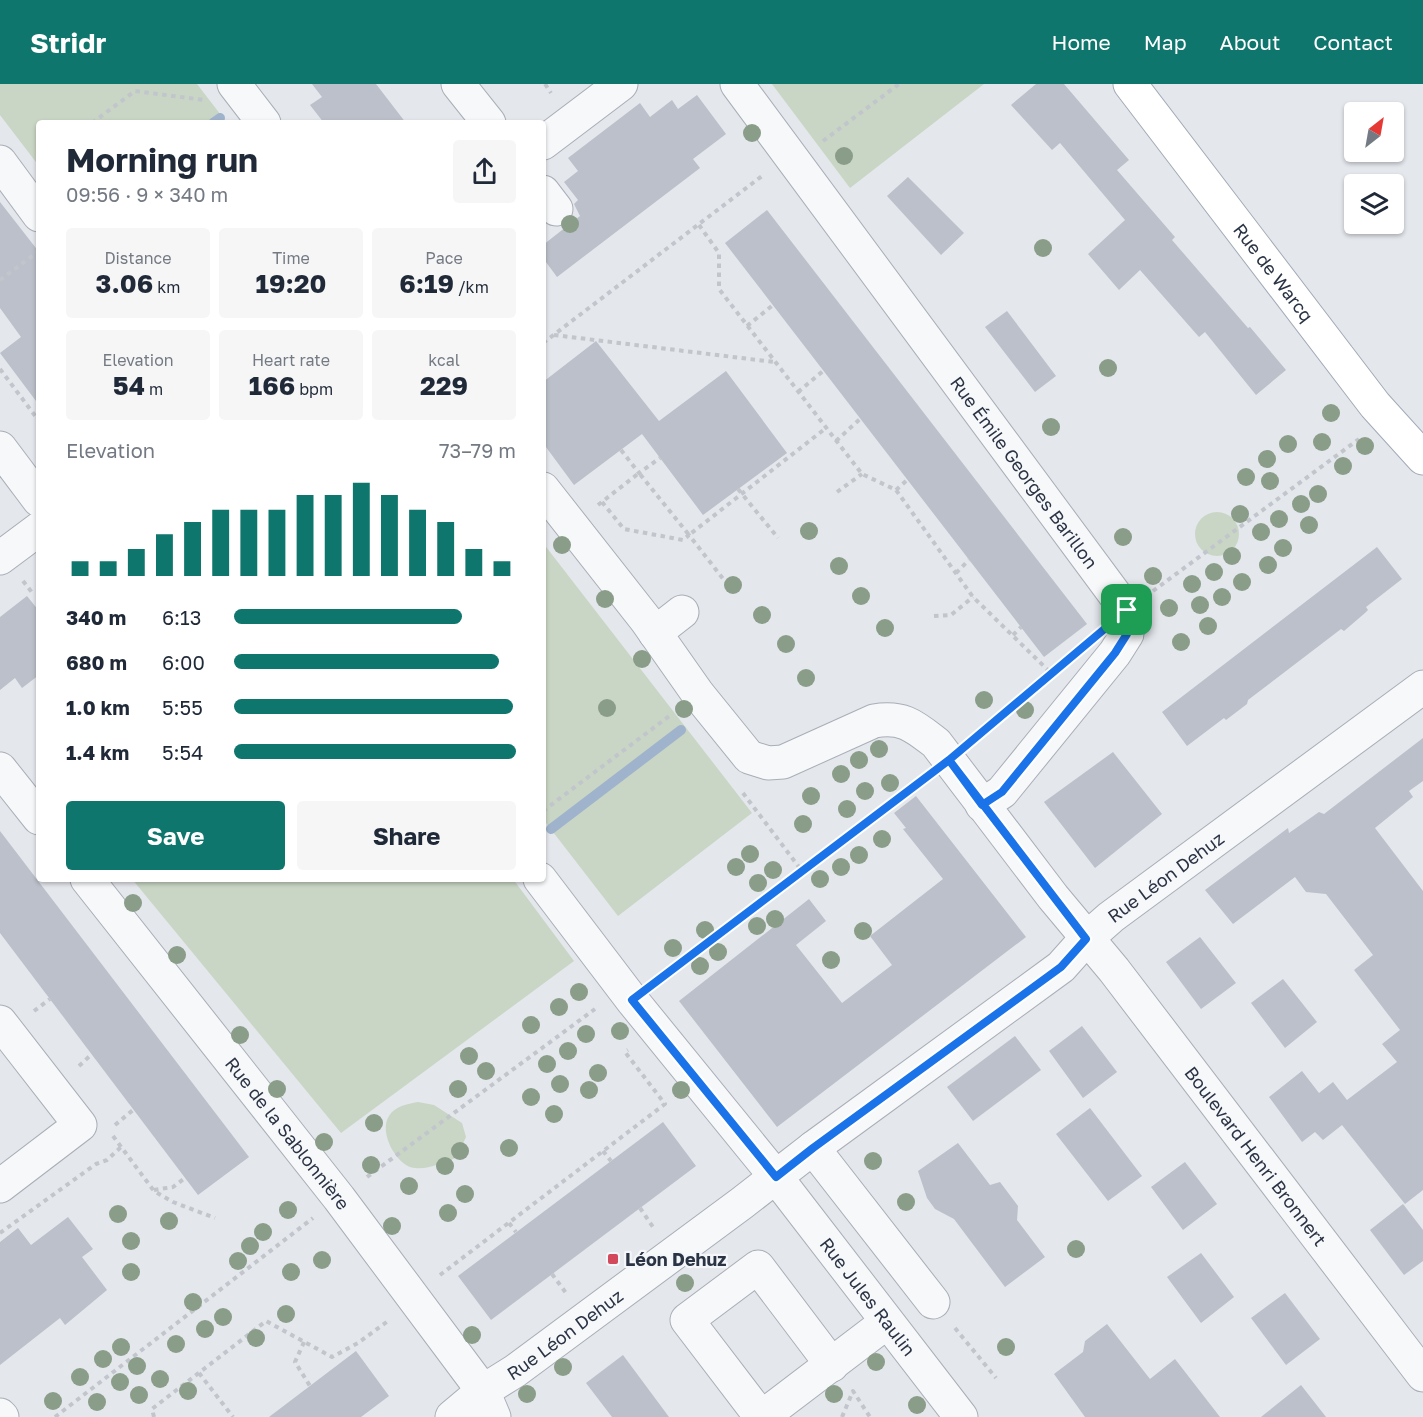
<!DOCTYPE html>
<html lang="en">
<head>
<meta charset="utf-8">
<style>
  body { margin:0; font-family:"Golos Text",sans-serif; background:#f6f6f7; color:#1f2937; height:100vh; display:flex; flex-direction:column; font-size:22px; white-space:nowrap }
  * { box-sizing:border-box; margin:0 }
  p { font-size:20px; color:#747a83 }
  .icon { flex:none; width:33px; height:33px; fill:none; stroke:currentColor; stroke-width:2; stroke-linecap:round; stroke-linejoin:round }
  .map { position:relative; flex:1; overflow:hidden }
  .side { position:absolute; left:36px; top:36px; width:510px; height:762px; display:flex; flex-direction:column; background:#fff; border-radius:6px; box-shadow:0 2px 4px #0004 }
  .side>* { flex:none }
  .needle { width:39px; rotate:31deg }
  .fabs { position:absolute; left:1344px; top:18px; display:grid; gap:12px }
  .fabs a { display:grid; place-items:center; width:60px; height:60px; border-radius:6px; background:#fff; box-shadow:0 2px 4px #0004; font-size:30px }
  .pin { position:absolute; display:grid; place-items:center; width:51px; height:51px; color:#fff; margin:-26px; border-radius:12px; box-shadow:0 3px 9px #0006 }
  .round { display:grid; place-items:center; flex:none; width:63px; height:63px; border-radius:6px; background:#f6f6f7 }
  .summary { display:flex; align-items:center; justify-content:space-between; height:102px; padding:0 30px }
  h1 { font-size:33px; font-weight:700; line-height:45px }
  .figures { display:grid; grid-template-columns:repeat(3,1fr); gap:9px; height:102px; padding:6px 30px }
  .figures div { display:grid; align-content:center; border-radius:6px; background:#f6f6f7; text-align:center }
  .figures b { font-size:26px; font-weight:700 }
  .figures small { font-size:16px; font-weight:400 }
  .figures p { font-size:16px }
  .chart { height:168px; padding:12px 30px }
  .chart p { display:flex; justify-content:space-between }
  .chart svg { width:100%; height:108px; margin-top:6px; stroke:#0f766e; stroke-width:6 }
  .button { display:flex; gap:12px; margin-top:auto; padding:12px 30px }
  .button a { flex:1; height:69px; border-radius:6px; background:#0f766e; color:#fff; font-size:24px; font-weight:700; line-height:69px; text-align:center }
  .button a+a { background:#f6f6f7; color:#1f2937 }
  ul { padding:0 30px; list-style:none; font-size:20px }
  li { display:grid; grid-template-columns:96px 72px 1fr; align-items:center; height:45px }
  li i { height:15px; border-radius:8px; background:#0f766e }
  header { display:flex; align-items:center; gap:36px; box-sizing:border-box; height:84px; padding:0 30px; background:#0f766e; color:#fff }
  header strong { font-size:28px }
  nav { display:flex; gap:33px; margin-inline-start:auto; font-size:21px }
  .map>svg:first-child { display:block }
  .green { fill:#c9d6c5 }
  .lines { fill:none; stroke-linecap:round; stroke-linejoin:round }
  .stream { stroke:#9fb4cc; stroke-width:10 }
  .building { fill:#bbc0ca }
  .minor-casing { stroke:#a9aeb7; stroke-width:35 }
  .major-casing { stroke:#a3abb8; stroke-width:35 }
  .path { stroke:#c2c5cb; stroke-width:4; stroke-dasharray:4.5 4.5; stroke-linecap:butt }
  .minor { stroke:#f7f8fa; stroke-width:33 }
  .major { stroke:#fff; stroke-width:33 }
  .tree { fill:#899d89 }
  .route-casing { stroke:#fff; stroke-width:12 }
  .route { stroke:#1a73e8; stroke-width:8 }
  .poi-dot { fill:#d1495b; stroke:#f4f6f9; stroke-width:2 }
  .labels { text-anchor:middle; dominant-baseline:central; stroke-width:4.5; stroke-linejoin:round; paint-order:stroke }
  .street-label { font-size:18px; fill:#2b3445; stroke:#f4f6f9 }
  .poi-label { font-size:18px; font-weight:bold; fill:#2b3445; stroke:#f4f6f9; text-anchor:start }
</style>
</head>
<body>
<header>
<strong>Stridr</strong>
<nav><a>Home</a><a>Map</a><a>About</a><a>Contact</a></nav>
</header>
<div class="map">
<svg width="1423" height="1333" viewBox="0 0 1423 1333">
  <rect width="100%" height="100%" fill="#e4e7ec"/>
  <g class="green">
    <polygon points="0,0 197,0 227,39 39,39 39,82 0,31"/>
    <polygon points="772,0 984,0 850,104"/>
    <circle cx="1217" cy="450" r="22"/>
    <polygon points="543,459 752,729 618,832 543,735"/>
    <polygon points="132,795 513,795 574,877 341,1049"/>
    <path d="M 418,1018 L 434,1021 L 462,1039 L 466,1053 L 456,1074 C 443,1078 428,1086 415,1084 C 397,1083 378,1048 389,1032 C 395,1022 407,1020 418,1018 Z"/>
  </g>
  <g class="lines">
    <g class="stream">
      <polyline points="213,39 220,34"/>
      <polyline points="551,745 681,646"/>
    </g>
  </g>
  <g class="building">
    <polygon points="312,0 376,0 406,39 324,39 310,21 322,13"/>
    <polygon points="1036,0 1064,0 1129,76 1117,86 1175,153 1172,156 1248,244 1250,243 1286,286 1256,311 1205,248 1199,253 1140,186 1119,206 1088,170 1125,136 1060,59 1052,66 1011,21"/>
    <polygon points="697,11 726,50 693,75 700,84 557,193 543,174 543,161 580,132 574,120 578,116 564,98 578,87 568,74 640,19 650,33 672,16 678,25"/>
    <polygon points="908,93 964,149 941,171 887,112"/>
    <polygon points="0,118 39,168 39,321 0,269 21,253 0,224"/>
    <polygon points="767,126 1087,540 1044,573 725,159"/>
    <polygon points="1007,227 1056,292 1035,308 985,243"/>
    <polygon points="596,257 659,337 726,287 787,369 703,431 642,350 574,401 543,359 543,298"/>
    <polygon points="1377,463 1402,495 1366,523 1368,526 1365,529 1344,547 1341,545 1248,616 1247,620 1226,636 1224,634 1187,662 1162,628"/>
    <polygon points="27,512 39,527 39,591 22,604 15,594 0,606 0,533"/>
    <polygon points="1423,654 1423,697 1409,707 1413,713 1375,744 1423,807 1423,1106 1405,1120 1342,1041 1323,1056 1315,1048 1302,1058 1269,1013 1302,987 1319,1009 1333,998 1347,1016 1397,978 1382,960 1400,946 1354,886 1373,871 1326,810 1306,808 1295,793 1233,840 1205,806 1288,744 1289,749 1319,728 1324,730"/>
    <polygon points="1113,668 1162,730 1095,784 1044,718"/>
    <polygon points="916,712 1026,853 777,1043 679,917 809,815 826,837 796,861 842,919 892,881 870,852 943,795 903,745 906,744 894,729"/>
    <polygon points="0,747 249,1073 198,1111 0,849"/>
    <polygon points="1200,853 1236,899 1201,925 1166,878"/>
    <polygon points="1283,895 1317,938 1285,964 1251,919"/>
    <polygon points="1082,942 1117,988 1083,1014 1049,967"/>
    <polygon points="1015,952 1041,986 973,1037 947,1003"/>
    <polygon points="1090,1024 1142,1092 1108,1117 1056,1050"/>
    <polygon points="663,1038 696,1082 491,1236 458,1192"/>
    <polygon points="958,1059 990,1101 1000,1098 1018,1122 1017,1136 1045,1173 1005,1203 954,1135 935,1125 927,1114 918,1087"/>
    <polygon points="1185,1078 1217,1120 1183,1146 1151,1103"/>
    <polygon points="1403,1120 1423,1146 1423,1177 1404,1191 1370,1146"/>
    <polygon points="68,1133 93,1165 82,1173 107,1206 65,1241 60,1234 0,1281 0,1158 18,1144 31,1161"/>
    <polygon points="1201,1169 1234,1213 1201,1239 1167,1193"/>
    <polygon points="1285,1209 1320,1255 1286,1281 1251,1234"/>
    <polygon points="1107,1240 1150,1295 1175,1275 1220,1333 1085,1333 1054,1290 1083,1268 1085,1257"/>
    <polygon points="356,1267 389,1312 361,1333 269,1333"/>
    <polygon points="623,1271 669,1333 612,1333 586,1299"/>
    <polygon points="1301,1301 1326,1333 1261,1333"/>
  </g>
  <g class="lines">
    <defs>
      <g id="minor">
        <polyline points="234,0 264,39"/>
        <polyline points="458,0 489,39"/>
        <path id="s1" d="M 737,0 L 1127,527 L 1127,550 L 1115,569 L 1002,708 L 982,721"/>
        <polyline points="543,59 621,0"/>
        <polyline points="0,78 39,131"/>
        <polyline points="543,108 556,125"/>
        <polyline points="0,364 39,416"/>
        <path id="s2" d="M 543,405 L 646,536 L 698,610 L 749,673 L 768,679 L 783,678 L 874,637 C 903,632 914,642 936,659 L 1053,813 L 1114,886 L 1423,1291"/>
        <polyline points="0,474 39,445"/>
        <polyline points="655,549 682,528"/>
        <polyline points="0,685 39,734"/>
        <path id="s3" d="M 87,795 L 339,1114 L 483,1307 L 494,1333"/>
        <path id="s4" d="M 540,795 L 632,916 L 776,1093 L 961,1333"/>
        <polyline points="0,938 80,1041 0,1102"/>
        <polyline points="813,1064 933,1218"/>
        <polyline points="0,1331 2,1333"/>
        <path id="s5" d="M 452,1333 L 483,1307 L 515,1287 L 742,1119 L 813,1064 L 1061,883 L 1086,855 L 1111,833 L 1423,603"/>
        <polyline points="761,1333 687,1236 758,1183 832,1281"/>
        <polyline points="762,1333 887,1238"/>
      </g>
      <g id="major">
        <path id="s6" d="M 1130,0 L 1375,321 L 1423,374"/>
      </g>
    </defs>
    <use href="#minor" class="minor-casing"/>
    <use href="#major" class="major-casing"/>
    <g class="path">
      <polyline points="545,0 551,9"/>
      <polyline points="92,39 135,7 204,16"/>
      <polyline points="823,57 899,0"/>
      <polyline points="699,141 719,169 719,205 862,390 896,406 973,513 1052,590"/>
      <polyline points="0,196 39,167"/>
      <polyline points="747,242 773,221"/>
      <polyline points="554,251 774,278"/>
      <polyline points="543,259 762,92"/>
      <polyline points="0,285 39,337"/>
      <polyline points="798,308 823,287"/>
      <polyline points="836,357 860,335"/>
      <polyline points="621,366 639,389 660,374"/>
      <polyline points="738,405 778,454"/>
      <polyline points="896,406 907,396"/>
      <polyline points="837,408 862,390"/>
      <polyline points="602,418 624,445 683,456 689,451 724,496"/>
      <polyline points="598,421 639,389 689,451 826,344"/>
      <polyline points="956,489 969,476"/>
      <polyline points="23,497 34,511"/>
      <polyline points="1153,507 1359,355"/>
      <polyline points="934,532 951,531 973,513"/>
      <polyline points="1013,551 1021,543"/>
      <polyline points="975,654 1048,594"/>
      <polyline points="743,709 802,787"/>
      <polyline points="543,727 672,630"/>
      <polyline points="658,896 922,696"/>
      <polyline points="34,927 50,915"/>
      <polyline points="79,982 92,970"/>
      <polyline points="115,1041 133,1026"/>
      <polyline points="113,1052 154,1107 173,1118 215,1134"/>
      <polyline points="603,1067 611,1077"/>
      <polyline points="367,1093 595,925"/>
      <polyline points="154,1106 173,1103 185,1094"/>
      <polyline points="640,1124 653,1143"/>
      <polyline points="509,1139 516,1148"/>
      <polyline points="0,1149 96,1080 107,1076 121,1063"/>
      <polyline points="552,1190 566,1209"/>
      <polyline points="440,1191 665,1020 625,968 628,966"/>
      <polyline points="955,1244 996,1294"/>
      <polyline points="304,1258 295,1278 310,1302"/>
      <polyline points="199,1289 233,1333"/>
      <polyline points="55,1333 313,1134"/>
      <polyline points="154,1333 152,1325 266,1237 332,1273 358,1259 388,1237"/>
      <polyline points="842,1333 853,1307 870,1333"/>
    </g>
    <use href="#minor" class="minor"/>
    <use href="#major" class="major"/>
  </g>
  <g class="tree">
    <circle cx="752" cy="49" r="9"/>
    <circle cx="844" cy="72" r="9"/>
    <circle cx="570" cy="140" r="9"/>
    <circle cx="1043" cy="164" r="9"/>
    <circle cx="1108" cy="284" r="9"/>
    <circle cx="1331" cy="329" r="9"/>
    <circle cx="1051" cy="343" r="9"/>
    <circle cx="1322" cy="358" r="9"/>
    <circle cx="1288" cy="360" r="9"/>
    <circle cx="1365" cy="362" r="9"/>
    <circle cx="1267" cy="375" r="9"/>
    <circle cx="1343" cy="382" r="9"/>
    <circle cx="1246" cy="393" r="9"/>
    <circle cx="1270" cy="397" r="9"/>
    <circle cx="1318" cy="410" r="9"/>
    <circle cx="1301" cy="420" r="9"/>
    <circle cx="1240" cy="430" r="9"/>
    <circle cx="1279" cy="435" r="9"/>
    <circle cx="1309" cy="441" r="9"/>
    <circle cx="809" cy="447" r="9"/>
    <circle cx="1261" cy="448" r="9"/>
    <circle cx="1123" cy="453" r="9"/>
    <circle cx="562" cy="461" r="9"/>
    <circle cx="1283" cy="464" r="9"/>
    <circle cx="1232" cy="472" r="9"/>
    <circle cx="1268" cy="481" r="9"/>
    <circle cx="839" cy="482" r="9"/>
    <circle cx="1214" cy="488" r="9"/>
    <circle cx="1153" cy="492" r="9"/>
    <circle cx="1242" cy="498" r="9"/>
    <circle cx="1192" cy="500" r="9"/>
    <circle cx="733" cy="501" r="9"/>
    <circle cx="861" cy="512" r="9"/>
    <circle cx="1222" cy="513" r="9"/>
    <circle cx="605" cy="515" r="9"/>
    <circle cx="1200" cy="521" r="9"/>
    <circle cx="1169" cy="524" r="9"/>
    <circle cx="762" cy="531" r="9"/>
    <circle cx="1208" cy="542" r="9"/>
    <circle cx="885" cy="544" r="9"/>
    <circle cx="1181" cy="558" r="9"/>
    <circle cx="786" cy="560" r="9"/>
    <circle cx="642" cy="575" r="9"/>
    <circle cx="806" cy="594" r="9"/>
    <circle cx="984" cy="616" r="9"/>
    <circle cx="607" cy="624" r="9"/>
    <circle cx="684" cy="625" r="9"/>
    <circle cx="1025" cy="626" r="9"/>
    <circle cx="879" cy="665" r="9"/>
    <circle cx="859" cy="676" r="9"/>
    <circle cx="841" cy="690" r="9"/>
    <circle cx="890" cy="699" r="9"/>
    <circle cx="865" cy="707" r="9"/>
    <circle cx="811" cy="712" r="9"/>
    <circle cx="847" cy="725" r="9"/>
    <circle cx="803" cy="740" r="9"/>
    <circle cx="882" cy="755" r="9"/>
    <circle cx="750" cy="770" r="9"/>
    <circle cx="859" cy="771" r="9"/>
    <circle cx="736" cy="783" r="9"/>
    <circle cx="841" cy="783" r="9"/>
    <circle cx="773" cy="786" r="9"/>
    <circle cx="820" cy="795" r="9"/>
    <circle cx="758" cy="799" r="9"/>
    <circle cx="133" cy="819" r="9"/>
    <circle cx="775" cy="835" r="9"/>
    <circle cx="757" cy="842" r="9"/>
    <circle cx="705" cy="846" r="9"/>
    <circle cx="863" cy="847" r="9"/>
    <circle cx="673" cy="864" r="9"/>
    <circle cx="718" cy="868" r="9"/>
    <circle cx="177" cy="871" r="9"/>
    <circle cx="831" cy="876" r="9"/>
    <circle cx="700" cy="882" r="9"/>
    <circle cx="579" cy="908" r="9"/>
    <circle cx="559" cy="923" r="9"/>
    <circle cx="531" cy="941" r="9"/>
    <circle cx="620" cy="947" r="9"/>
    <circle cx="586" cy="950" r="9"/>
    <circle cx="240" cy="951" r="9"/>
    <circle cx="568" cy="967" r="9"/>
    <circle cx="469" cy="972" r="9"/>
    <circle cx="547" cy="980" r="9"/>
    <circle cx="486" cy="987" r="9"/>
    <circle cx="598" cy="989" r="9"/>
    <circle cx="560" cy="1000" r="9"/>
    <circle cx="277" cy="1005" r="9"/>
    <circle cx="458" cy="1005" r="9"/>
    <circle cx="589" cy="1006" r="9"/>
    <circle cx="681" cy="1006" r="9"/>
    <circle cx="531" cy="1013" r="9"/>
    <circle cx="554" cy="1030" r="9"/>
    <circle cx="374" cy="1039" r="9"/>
    <circle cx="324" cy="1058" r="9"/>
    <circle cx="509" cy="1064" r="9"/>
    <circle cx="460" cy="1067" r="9"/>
    <circle cx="873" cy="1077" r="9"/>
    <circle cx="371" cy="1081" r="9"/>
    <circle cx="445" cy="1082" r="9"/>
    <circle cx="409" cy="1102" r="9"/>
    <circle cx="465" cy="1110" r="9"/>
    <circle cx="906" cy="1118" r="9"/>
    <circle cx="288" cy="1126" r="9"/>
    <circle cx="448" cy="1129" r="9"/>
    <circle cx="118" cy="1130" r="9"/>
    <circle cx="169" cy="1137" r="9"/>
    <circle cx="392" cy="1142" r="9"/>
    <circle cx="263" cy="1148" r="9"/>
    <circle cx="131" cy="1157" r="9"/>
    <circle cx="250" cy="1162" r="9"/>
    <circle cx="1076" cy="1165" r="9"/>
    <circle cx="322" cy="1176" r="9"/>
    <circle cx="238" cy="1177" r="9"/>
    <circle cx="131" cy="1188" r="9"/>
    <circle cx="291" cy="1188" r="9"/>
    <circle cx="685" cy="1199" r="9"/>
    <circle cx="193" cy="1218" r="9"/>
    <circle cx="286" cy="1230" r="9"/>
    <circle cx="223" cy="1233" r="9"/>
    <circle cx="205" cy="1245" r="9"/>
    <circle cx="472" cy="1251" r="9"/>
    <circle cx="256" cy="1254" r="9"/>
    <circle cx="176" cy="1260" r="9"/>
    <circle cx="121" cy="1263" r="9"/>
    <circle cx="1006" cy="1263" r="9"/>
    <circle cx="103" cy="1275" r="9"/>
    <circle cx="876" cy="1278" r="9"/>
    <circle cx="137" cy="1282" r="9"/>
    <circle cx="563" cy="1283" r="9"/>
    <circle cx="80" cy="1293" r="9"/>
    <circle cx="160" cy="1295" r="9"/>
    <circle cx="120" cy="1298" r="9"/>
    <circle cx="188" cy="1307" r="9"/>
    <circle cx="527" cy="1310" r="9"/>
    <circle cx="834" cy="1310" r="9"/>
    <circle cx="139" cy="1311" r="9"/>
    <circle cx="53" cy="1317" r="9"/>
    <circle cx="97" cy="1318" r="9"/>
    <circle cx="917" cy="1321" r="9"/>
  </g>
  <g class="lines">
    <defs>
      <polyline id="route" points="1127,526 949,676 1086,855 1061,883 813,1064 776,1093 632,916 949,676 982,721 1002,708 1115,569 1127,550 1127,526"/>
    </defs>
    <use href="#route" class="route-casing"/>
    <use href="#route" class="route"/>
  </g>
  <rect class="poi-dot" x="607" y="1169" width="12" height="12" rx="3"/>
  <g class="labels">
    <g class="street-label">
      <text stroke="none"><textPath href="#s6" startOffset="237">Rue de Warcq</textPath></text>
      <text stroke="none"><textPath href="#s1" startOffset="483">Rue Émile Georges Barillon</textPath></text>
      <text stroke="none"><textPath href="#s5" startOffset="896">Rue Léon Dehuz</textPath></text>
      <text stroke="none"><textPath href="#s3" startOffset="324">Rue de la Sablonnière</textPath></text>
      <text stroke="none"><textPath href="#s2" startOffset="1064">Boulevard Henri Bronnert</textPath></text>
      <text stroke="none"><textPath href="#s4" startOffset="531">Rue Jules Raulin</textPath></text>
      <text stroke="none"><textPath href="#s5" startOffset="140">Rue Léon Dehuz</textPath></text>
    </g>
    <g class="poi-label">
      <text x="625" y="1175">Léon Dehuz</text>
    </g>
  </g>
</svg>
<div class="fabs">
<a><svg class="needle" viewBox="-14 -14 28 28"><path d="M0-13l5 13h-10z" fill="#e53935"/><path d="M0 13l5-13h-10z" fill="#747a83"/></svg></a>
<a><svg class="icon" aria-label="layers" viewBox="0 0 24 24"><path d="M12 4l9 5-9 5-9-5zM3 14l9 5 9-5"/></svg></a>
</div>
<div class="pin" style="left:1127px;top:526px;background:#1e9e55"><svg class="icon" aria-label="arrive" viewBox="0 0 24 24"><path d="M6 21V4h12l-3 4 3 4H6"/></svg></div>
<section class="side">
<div class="summary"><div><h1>Morning run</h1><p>09:56 · 9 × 340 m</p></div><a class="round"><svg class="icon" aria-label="share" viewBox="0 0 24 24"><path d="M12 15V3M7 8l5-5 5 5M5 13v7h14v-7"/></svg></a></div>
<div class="figures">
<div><p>Distance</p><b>3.06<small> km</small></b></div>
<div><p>Time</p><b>19:20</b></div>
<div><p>Pace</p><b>6:19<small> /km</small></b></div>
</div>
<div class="figures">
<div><p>Elevation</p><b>54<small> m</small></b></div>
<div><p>Heart rate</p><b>166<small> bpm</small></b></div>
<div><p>kcal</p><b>229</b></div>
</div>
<div class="chart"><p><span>Elevation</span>73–79 m</p>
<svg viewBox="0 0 160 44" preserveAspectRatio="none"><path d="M5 44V38M15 44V38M25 44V33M35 44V27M45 44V22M55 44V17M65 44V17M75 44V17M85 44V11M95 44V11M105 44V6M115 44V11M125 44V17M135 44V22M145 44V33M155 44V38"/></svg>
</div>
<ul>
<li><b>340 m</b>6:13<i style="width:81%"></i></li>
<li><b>680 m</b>6:00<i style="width:94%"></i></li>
<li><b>1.0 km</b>5:55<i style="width:99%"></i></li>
<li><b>1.4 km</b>5:54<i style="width:100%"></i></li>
</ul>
<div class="button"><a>Save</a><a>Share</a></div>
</section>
</div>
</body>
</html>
